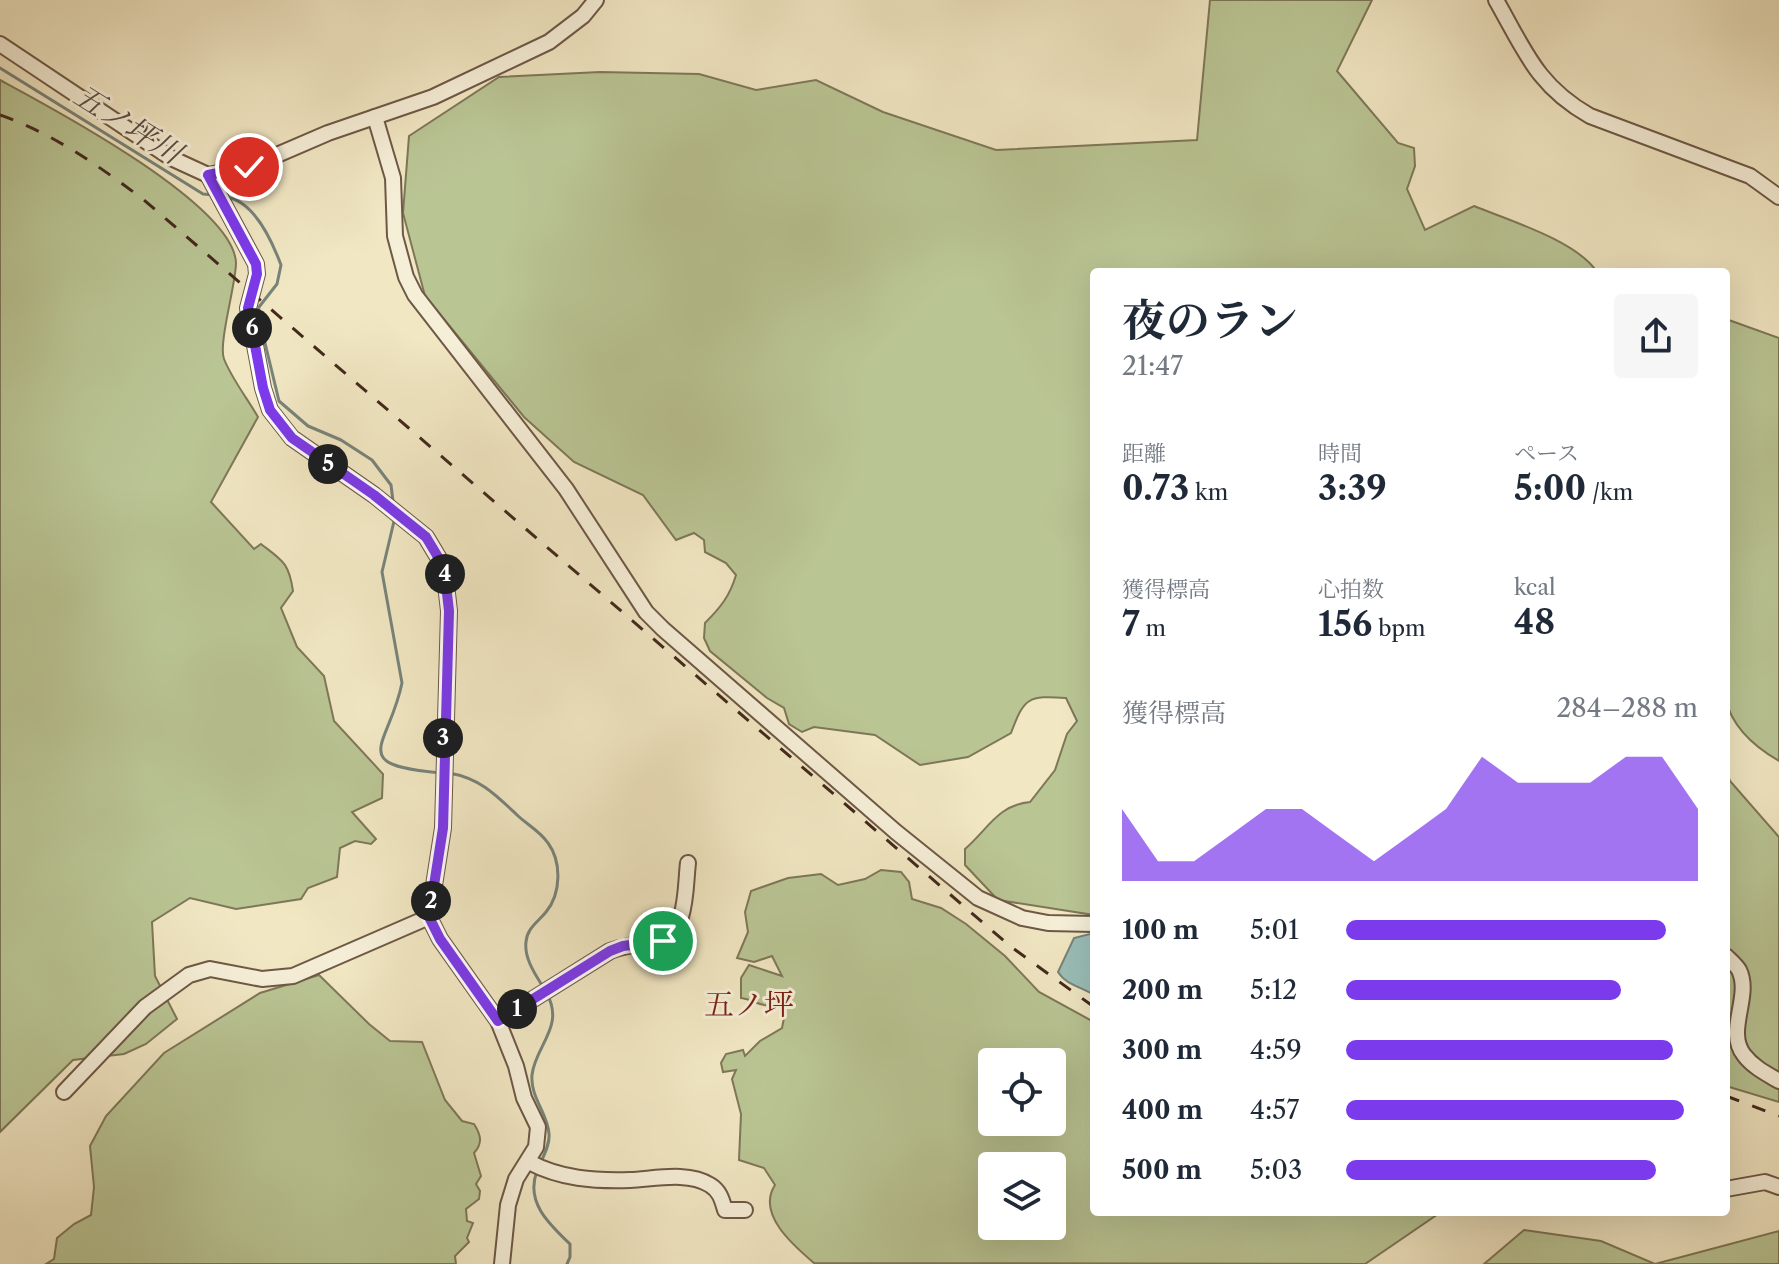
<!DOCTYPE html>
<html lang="ja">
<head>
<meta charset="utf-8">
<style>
  body { margin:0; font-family:"Libre Caslon Text","Noto Serif JP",serif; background:#f6f6f7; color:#1f2937; height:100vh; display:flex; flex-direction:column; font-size:30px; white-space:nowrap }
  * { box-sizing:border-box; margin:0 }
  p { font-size:26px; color:#747a83 }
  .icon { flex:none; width:44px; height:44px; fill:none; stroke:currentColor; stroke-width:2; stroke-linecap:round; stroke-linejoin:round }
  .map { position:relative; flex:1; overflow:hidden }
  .sheet { position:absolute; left:1090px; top:268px; width:640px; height:948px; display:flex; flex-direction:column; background:#fff; border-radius:8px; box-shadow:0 8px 32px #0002 }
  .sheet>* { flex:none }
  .fabs { position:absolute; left:978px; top:1048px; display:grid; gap:16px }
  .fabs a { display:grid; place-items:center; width:88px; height:88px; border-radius:8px; background:#fff; box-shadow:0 8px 32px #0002; font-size:40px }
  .pin { position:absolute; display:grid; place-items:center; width:68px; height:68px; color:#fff; margin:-34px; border:4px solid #fff; border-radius:50%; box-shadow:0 2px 8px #0007 }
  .km { position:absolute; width:40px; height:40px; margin:-20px; border-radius:50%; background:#222; color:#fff; font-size:22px; line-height:40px; text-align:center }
  .round { display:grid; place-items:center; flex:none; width:84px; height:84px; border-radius:8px; background:#f6f6f7 }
  .head { display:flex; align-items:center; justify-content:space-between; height:136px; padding:0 32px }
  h1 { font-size:44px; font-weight:700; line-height:60px }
  .metrics { display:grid; grid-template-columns:repeat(3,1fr); gap:12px; height:136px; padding:8px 32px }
  .metrics div { display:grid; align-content:center }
  .metrics b { font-size:34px; font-weight:700 }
  .metrics small { font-size:22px; font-weight:400 }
  .metrics p { font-size:22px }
  .chart { height:224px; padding:16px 32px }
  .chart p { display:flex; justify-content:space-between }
  .chart svg { width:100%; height:144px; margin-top:8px; fill:#7c3aed; opacity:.7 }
  ul { padding:0 32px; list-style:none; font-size:26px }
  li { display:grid; grid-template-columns:128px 96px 1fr; align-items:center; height:60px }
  li i { height:20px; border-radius:10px; background:#7c3aed }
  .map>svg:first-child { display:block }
  .green { fill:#bac594; stroke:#7e7758; stroke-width:2; fill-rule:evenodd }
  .water { fill:#9bbfb8; stroke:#78837a; stroke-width:2 }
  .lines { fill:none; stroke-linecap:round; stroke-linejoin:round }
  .stream { stroke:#78837a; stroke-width:3 }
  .minor-casing { stroke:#6e5846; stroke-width:18 }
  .minor { stroke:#f6efd8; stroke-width:14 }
  .rail { stroke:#43291d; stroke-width:3; stroke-dasharray:14 14; stroke-linecap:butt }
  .route-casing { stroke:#fff; stroke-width:16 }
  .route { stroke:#7c3aed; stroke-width:10 }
  .labels { text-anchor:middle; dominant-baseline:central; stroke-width:6; stroke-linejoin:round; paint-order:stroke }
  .water-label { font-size:30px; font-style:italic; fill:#594e44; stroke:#f6efd8 }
  .neighbourhood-label { font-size:30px; fill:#7a1f14; stroke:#f6efd8 }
</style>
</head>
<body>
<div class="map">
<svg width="1779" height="1264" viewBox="0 0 1779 1264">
  <rect width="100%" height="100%" fill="#f1e7c3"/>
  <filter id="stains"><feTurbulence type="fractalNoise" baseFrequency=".0025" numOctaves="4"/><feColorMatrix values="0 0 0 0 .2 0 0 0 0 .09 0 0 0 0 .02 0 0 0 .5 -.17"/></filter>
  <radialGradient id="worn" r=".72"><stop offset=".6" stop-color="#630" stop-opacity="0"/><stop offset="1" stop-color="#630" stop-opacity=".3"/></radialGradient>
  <g class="green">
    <path d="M 1210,0 L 1372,0 L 1337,71 L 1398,143 L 1414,148 L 1415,166 L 1407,189 L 1425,230 L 1474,206 C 1508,220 1577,241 1597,272 L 1094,272 L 1094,915 L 998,900 L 965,865 L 965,849 C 988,829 998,805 1030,802 L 1055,770 L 1067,734 L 1077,721 L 1066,698 C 1028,695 1024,698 1011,733 L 968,757 L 920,765 L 875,735 L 814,727 L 802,732 L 789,724 L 784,708 L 767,698 L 710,651 L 704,638 L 705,623 C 720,608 730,596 736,575 L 726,563 L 705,552 L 704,540 L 694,533 L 676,540 L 643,495 L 574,462 L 524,417 L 425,296 L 403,213 L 409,136 L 499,77 L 600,72 L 699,74 L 756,90 L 816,80 L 883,112 L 996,150 L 1197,140 Z"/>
    <path d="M 0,80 C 50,107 234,204 236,263 C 236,284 218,344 224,359 C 232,379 247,398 258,417 L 211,502 L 254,549 L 261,544 C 283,561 289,563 293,591 L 281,608 L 297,647 L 324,676 L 334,721 L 383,774 L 382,798 L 352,812 L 376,839 L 371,844 L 355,841 L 340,848 L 337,877 L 308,888 L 301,899 L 236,909 L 190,898 L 152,922 L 155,976 L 177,1019 L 146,1044 L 124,1054 L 73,1060 L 0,1132 Z"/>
    <path d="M 1726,319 L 1779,338 L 1779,761 C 1755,747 1732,727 1726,700 Z"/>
    <polygon points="1726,769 1730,781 1779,837 1779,1102 1726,1086"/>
    <path d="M 881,870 L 901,872 L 909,882 L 912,899 L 941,908 L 966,924 L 1005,956 L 1039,992 L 1094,1022 L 1094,1212 L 1441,1212 L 1365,1264 L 814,1263 C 794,1246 756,1214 775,1185 L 764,1168 L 739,1160 L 741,1114 L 732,1079 L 736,1070 L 723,1072 L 721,1063 L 726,1054 L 743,1050 L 745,1056 L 760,1041 L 782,1028 L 785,1013 L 779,997 L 780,1004 C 765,1010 755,1000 741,998 L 741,978 L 749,965 L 782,976 L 772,956 L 754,962 L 737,958 L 748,932 L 745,912 L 751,891 L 788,878 L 821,874 L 838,885 L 865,879 ZM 992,1062 L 1052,1062 L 1052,1122 L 992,1122 ZM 992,1166 L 1052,1166 L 1052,1226 L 992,1226 Z"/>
    <path d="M 319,975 L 369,1024 L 390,1041 L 422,1042 L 445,1100 L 462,1121 L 474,1124 C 481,1135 483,1143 474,1153 L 481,1176 L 476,1184 L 480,1191 L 479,1199 L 466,1209 L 467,1221 L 473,1223 L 467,1238 L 469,1242 L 455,1256 L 456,1264 L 46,1264 L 54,1259 L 57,1238 L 74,1224 L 91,1215 L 94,1187 L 90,1146 L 106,1116 L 164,1053 L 260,993 Z"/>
    <polygon points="1524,1230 1601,1241 1655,1264 1779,1231 1779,1264 1484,1264"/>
  </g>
  <path class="water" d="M 1090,934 L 1094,935 L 1094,995 C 1082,987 1066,985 1058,972 L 1074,938 Z"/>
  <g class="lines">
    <g class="stream">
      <polyline points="0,68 203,194 214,195"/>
      <path d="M 225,197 C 254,200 272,241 281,265 L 277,284 L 259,307 L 258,314 L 279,401 L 308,426 L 341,440 L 372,460 L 391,485 L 393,501"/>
      <path d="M 395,517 L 382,572 L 402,683 C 389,747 345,765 442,773"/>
      <path d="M 449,773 C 479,778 495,794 516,814 C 526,824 540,831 548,843 C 562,862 561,894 546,912 C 538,922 527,928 526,942 C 524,958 535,974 543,987"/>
      <path d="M 540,1164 C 544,1155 550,1144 549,1134 C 548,1114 530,1097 532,1075 C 535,1046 565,1027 547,994"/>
      <path d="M 537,1171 C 525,1202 549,1224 570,1244 L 570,1257 L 567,1264"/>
    </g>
    <defs>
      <g id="minor">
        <path d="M 1496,0 C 1525,51 1537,86 1590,116 L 1750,176 L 1779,197"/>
        <polyline points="0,44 171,158 208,175 249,167 328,133 433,97 549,42 583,16 596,0"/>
        <polyline points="375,117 393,178 395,236 406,277 415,295 566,489 646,612 663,629 896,832 978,898 1022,918 1048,923 1094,924"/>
        <polyline points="208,175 256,264 257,274 248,308 263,388 270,410 292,438 374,495 426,537 444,567 449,611 443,828 429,917 440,939 498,1021 516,1066 524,1098 538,1127 536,1147 516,1179 508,1205 502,1264"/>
        <path d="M 1726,956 C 1730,960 1736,965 1739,970 C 1752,996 1725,1031 1744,1055 C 1753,1067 1767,1074 1779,1081"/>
        <path d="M 498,1021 L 610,951 C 627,944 642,945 659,941 C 688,934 685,886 688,863"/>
        <polyline points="64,1092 145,1007 189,975 210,969 262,979 293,976 429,917"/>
        <path d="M 529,1162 C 561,1179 594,1181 630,1180 C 654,1179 688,1171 710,1185 C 720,1191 722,1200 725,1210 L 745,1210"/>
        <polyline points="1726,1189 1765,1182 1779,1187"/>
      </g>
    </defs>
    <use href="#minor" class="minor-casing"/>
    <use href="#minor" class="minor"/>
    <g class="rail">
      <path d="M 0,115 C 54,134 99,166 144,200 L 1010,946 L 1094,1007"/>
      <polyline points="1726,1096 1779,1116"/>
    </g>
  </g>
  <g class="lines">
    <defs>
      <polyline id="route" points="249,167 208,175 256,264 257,274 248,308 263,388 270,410 292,438 374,495 426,537 444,567 449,611 443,828 429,917 440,939 498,1021 610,951 623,946 663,941"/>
    </defs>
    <use href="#route" class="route-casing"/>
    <use href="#route" class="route"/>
  </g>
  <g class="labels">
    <g class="water-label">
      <text transform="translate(128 124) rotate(32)">五ノ坪川</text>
    </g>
    <g class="neighbourhood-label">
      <text x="749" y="1004">五ノ坪</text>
    </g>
  </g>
  <rect width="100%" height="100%" filter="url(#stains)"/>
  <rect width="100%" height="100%" fill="url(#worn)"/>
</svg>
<div class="fabs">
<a><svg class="icon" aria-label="locate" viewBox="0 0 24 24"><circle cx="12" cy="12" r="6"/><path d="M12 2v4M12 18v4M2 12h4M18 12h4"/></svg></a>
<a><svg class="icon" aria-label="layers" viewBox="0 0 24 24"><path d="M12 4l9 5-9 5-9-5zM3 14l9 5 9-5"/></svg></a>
</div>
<div class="pin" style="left:663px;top:941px;background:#1e9e55"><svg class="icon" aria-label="arrive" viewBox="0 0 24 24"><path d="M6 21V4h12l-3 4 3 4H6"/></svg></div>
<div class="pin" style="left:249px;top:167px;background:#d93025"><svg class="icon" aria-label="check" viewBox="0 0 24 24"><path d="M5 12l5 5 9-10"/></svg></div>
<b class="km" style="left:517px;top:1009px">1</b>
<b class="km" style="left:431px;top:901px">2</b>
<b class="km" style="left:443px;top:738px">3</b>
<b class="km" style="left:445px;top:574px">4</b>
<b class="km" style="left:328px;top:464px">5</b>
<b class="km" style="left:252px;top:328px">6</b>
<section class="sheet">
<div class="head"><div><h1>夜のラン</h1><p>21:47</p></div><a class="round"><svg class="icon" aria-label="share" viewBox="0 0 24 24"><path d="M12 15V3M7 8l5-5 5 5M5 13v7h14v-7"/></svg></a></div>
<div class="metrics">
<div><p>距離</p><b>0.73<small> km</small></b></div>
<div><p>時間</p><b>3:39</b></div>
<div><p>ペース</p><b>5:00<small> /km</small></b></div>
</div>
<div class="metrics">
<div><p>獲得標高</p><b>7<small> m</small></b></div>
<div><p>心拍数</p><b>156<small> bpm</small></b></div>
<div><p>kcal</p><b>48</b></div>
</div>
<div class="chart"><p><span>獲得標高</span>284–288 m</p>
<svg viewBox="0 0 160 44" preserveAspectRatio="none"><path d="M0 44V22L10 38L20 38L30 30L40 22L50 22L60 30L70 38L80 30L90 22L100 6L110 14L120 14L130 14L140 6L150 6L160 22V44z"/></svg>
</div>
<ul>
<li><b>100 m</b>5:01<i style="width:91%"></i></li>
<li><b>200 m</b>5:12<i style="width:78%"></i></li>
<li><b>300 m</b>4:59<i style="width:93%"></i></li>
<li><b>400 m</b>4:57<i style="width:96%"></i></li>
<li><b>500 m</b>5:03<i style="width:88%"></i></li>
</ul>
</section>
</div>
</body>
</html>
